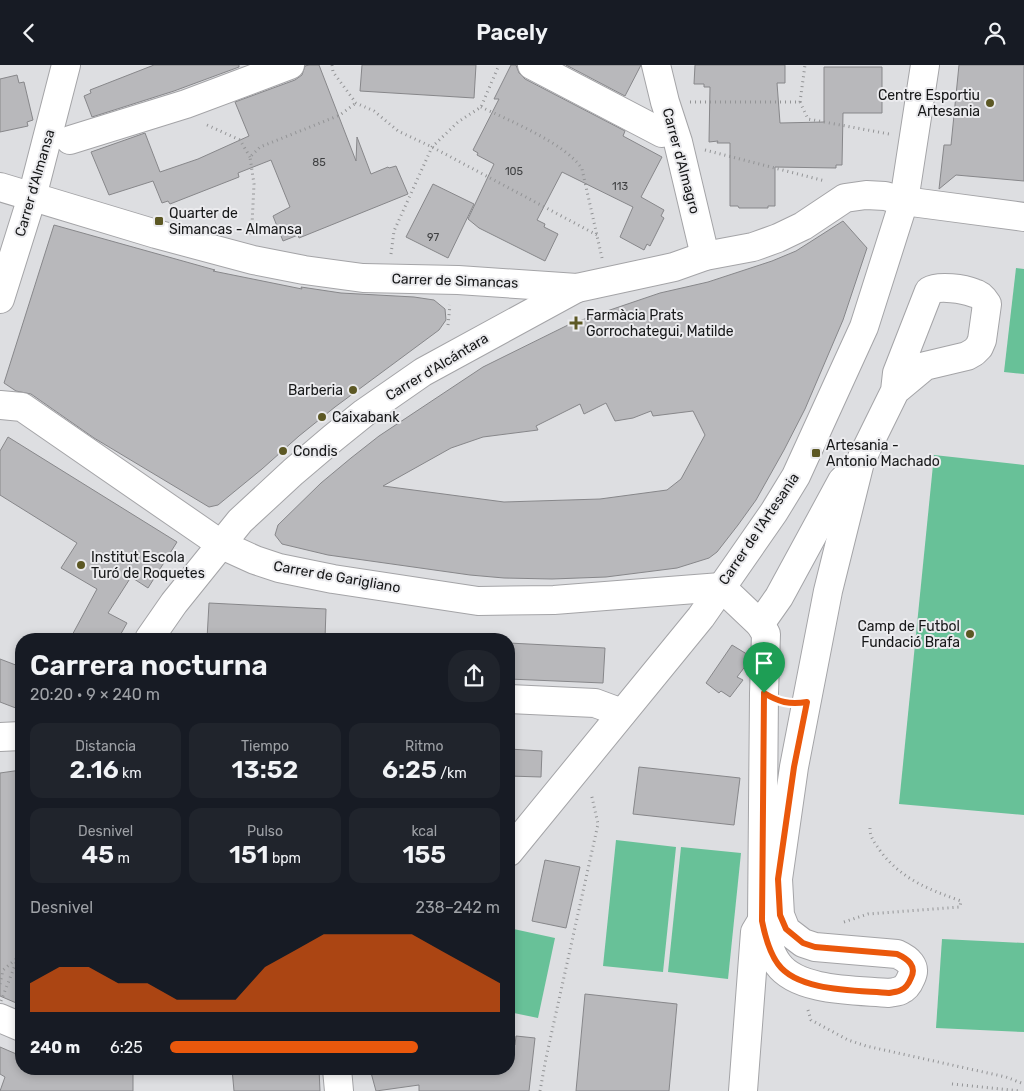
<!DOCTYPE html>
<html lang="es">
<head>
<meta charset="utf-8">
<style>
  body { margin:0; font-family:Rubik,sans-serif; background:#20242c; color:#f1f3f6; height:100vh; display:flex; flex-direction:column; font-size:19px; white-space:nowrap }
  * { box-sizing:border-box; margin:0 }
  p { font-size:16px; color:#9ea1a6 }
  .icon { flex:none; width:28px; height:28px; fill:none; stroke:currentColor; stroke-width:2; stroke-linecap:round; stroke-linejoin:round }
  .map { position:relative; flex:1; overflow:hidden }
  .drawer { position:absolute; left:15px; top:568px; width:500px; height:442px; display:flex; flex-direction:column; background:#171b24; border-radius:20px; box-shadow:0 2px 8px #0003 }
  .drawer>* { flex:none }
  .pin { position:absolute; display:grid; place-items:center; width:42px; height:42px; color:#fff; margin:-51px -21px; border-radius:50% 50% 50% 0; rotate:-45deg; box-shadow:0 0 5px #0007 }
  .pin .icon { rotate:45deg }
  .round { display:grid; place-items:center; flex:none; width:52px; height:52px; border-radius:20px; background:#20242c }
  .overview { display:flex; align-items:center; justify-content:space-between; height:85px; padding:0 15px }
  h1 { font-size:28px; font-weight:600; line-height:38px }
  .metrics { display:grid; grid-template-columns:repeat(3,1fr); gap:8px; height:85px; padding:5px 15px }
  .metrics div { display:grid; align-content:center; border-radius:12px; background:#20242c; text-align:center }
  .metrics b { font-size:25px; font-weight:600 }
  .metrics small { font-size:14px; font-weight:400 }
  .metrics p { font-size:14px }
  .chart { height:140px; padding:10px 15px }
  .chart p { display:flex; justify-content:space-between }
  .chart svg { width:100%; height:90px; margin-top:5px; fill:#ea580c; opacity:.7 }
  ul { padding:0 15px; list-style:none; font-size:16px }
  li { display:grid; grid-template-columns:80px 60px 1fr; align-items:center; height:38px }
  li i { height:12px; border-radius:6px; background:#ea580c }
  header { display:flex; justify-content:space-between; align-items:center; height:65px; padding:0 15px; background:#171b24; font-size:22px; font-weight:600 }
  .map>svg:first-child { display:block }
  .green { fill:#68c198 }
  .building { fill:#b8b8bb; stroke:#87878a; fill-rule:evenodd }
  .lines { fill:none; stroke-linecap:round; stroke-linejoin:round }
  .minor-casing { stroke:#a4a4a7; stroke-width:30 }
  .path { stroke:#939496; stroke-width:3; stroke-dasharray:1 4; stroke-linecap:butt }
  .minor { stroke:#fff; stroke-width:28 }
  .path-bridge { stroke:#939496; stroke-width:3; stroke-dasharray:1 4; stroke-linecap:butt }
  .route-casing { stroke:#fff; stroke-width:10 }
  .route { stroke:#ea580c; stroke-width:6 }
  .poi-dot { fill:#5c5824; stroke:#ebebee; stroke-width:2 }
  .labels { text-anchor:middle; dominant-baseline:central; stroke-width:4; stroke-linejoin:round; paint-order:stroke }
  .number-label { font-size:11px; fill:#3f4042 }
  .poi-label { font-size:14px; fill:#171819; stroke:#ebebee; text-anchor:start }
  .street-label { font-size:14px; fill:#171819; stroke:#ebebee }
</style>
</head>
<body>
<header><svg class="icon" aria-label="back" viewBox="0 0 24 24"><path d="M15 5l-7 7 7 7"/></svg>Pacely<svg class="icon" aria-label="person" viewBox="0 0 24 24"><circle cx="12" cy="8" r="4"/><path d="M4 21q1-7 8-7t8 7"/></svg></header>
<div class="map">
<svg width="1024" height="1026" viewBox="0 0 1024 1026">
  <rect width="100%" height="100%" fill="#dddee1"/>
  <g class="green">
    <polygon points="1016,203 1024,204 1024,309 1004,307"/>
    <polygon points="934,390 1024,400 1024,750 899,739"/>
    <polygon points="616,775 676,782 663,907 603,901"/>
    <polygon points="681,782 741,788 728,914 668,907"/>
    <polygon points="509,863 555,873 538,953 509,947"/>
    <polygon points="942,874 1024,878 1024,967 936,963"/>
  </g>
  <g class="building">
    <polygon points="154,0 239,0 239,2 174,26 92,52 84,31 91,28 90,25"/>
    <polygon points="309,0 319,0 356,96 357,72 371,109 388,102 389,103 396,101 408,129 299,173 298,170 283,176 273,151 290,142 271,95 238,108 239,112 170,139 168,136 162,138 153,116 109,130 91,87 145,68 160,107 198,94 249,71 235,37 295,15 302,10 305,1"/>
    <polygon points="362,0 476,0 474,33 360,26"/>
    <polygon points="511,0 516,0 519,8 525,14 625,66 623,71 662,92 641,132 664,145 661,151 664,153 650,181 647,179 644,185 620,172 633,142 562,107 537,155 545,159 544,162 558,169 545,196 479,163 468,154 494,99 477,90 478,88 473,85 499,34 494,34"/>
    <polygon points="566,0 641,0 625,31"/>
    <polygon points="695,0 785,0 785,18 777,18 780,58 824,57 824,2 882,2 882,48 843,48 842,100 836,100 836,103 775,102 775,141 768,141 768,143 739,143 738,141 730,141 730,78 717,78 718,76 709,77 710,22 704,22 704,19 694,19"/>
    <polygon points="959,0 1024,0 1024,116 956,110 939,124 944,80 951,80"/>
    <polygon points="17,10 19,18 24,17 33,55 27,57 28,61 0,67 0,14"/>
    <polygon points="433,119 474,139 448,193 406,172"/>
    <path d="M 843,156 L 867,183 L 843,255 L 805,344 L 784,385 L 756,435 L 738,460 L 717,487 L 709,493 L 677,503 L 606,512 L 552,514 L 504,513 L 470,510 L 328,490 L 282,479 L 275,470 L 278,460 L 321,418 L 351,393 L 379,371 L 483,302 L 568,260 L 604,247 L 660,228 L 708,217 L 772,196 L 796,186 ZM 606,338 L 615,356 L 633,353 L 651,346 L 653,351 L 693,346 L 705,370 L 681,414 L 667,425 L 600,434 L 504,437 L 383,421 L 451,383 L 483,372 L 538,365 L 536,361 L 580,339 L 584,349 Z"/>
    <polygon points="54,160 215,205 213,206 302,224 301,222 341,228 414,232 434,235 445,244 446,255 439,265 335,342 299,371 262,404 218,440 209,442 94,373 31,329 16,326 4,318"/>
    <polygon points="8,372 177,477 148,523 131,512 108,548 127,558 118,574 70,574 97,524 61,503 77,478 0,430 0,386"/>
    <polygon points="209,538 326,544 325,574 207,574"/>
    <polygon points="509,578 605,583 603,618 509,614"/>
    <polygon points="732,580 750,591 750,595 737,612 743,615 730,632 721,626 719,628 706,618"/>
    <polygon points="0,594 21,602 21,645 0,637"/>
    <polygon points="509,684 542,686 541,712 509,711"/>
    <polygon points="639,702 740,713 734,760 633,749"/>
    <polygon points="21,705 21,940 0,931 0,708"/>
    <polygon points="545,795 580,802 566,863 532,856"/>
    <polygon points="585,929 677,939 669,1026 576,1026"/>
    <polygon points="516,971 535,973 529,1026 419,1026 419,1020 376,1026 370,1004 509,1004 509,979 515,980"/>
    <polygon points="0,982 21,991 21,1004 82,1004 82,1005 133,1008 133,1026 0,1026 5,1012 0,1009"/>
    <polygon points="232,1004 319,1004 320,1026 234,1026"/>
  </g>
  <g class="lines">
    <defs>
      <g id="minor">
        <polyline points="532,0 662,68"/>
        <polyline points="656,0 665,37 678,77 705,191"/>
        <polyline points="70,75 186,39 290,0"/>
        <polyline points="0,122 156,169 253,195 304,205 363,213 458,215 577,223 674,202 705,191 753,182 778,173 803,161 845,133 866,130 885,131 904,136 1024,152"/>
        <polyline points="0,234 32,132 66,0"/>
        <path d="M 0,340 L 22,342 L 222,480 L 255,495 L 279,503 L 333,514 L 478,536 L 554,535 L 721,522 L 760,559 L 766,569 L 764,628 L 762,856 C 765,871 769,887 778,899 C 798,927 858,925 889,928 C 893,927 898,927 901,925 C 906,923 909,918 911,913 C 917,901 908,894 897,889 L 815,882 L 803,878 L 786,865 L 780,850 L 778,814 L 794,702 L 828,526 L 860,397 L 895,326 L 897,308 L 929,226 C 939,220 964,224 974,228 C 980,229 984,234 987,239 L 982,275 L 979,282 L 974,287 L 967,291 L 925,301 L 895,326"/>
        <polyline points="760,559 779,532 842,416 852,406"/>
        <polyline points="149,574 174,538 240,456 293,407 333,373 364,348 423,307 577,223"/>
        <polyline points="509,634 595,638 622,648"/>
        <polyline points="0,672 21,671"/>
        <polyline points="509,787 701,552 774,447 796,411 864,262 904,136 925,0"/>
        <polyline points="0,953 21,962"/>
        <polyline points="337,1004 339,1026"/>
        <polyline points="743,1026 755,867 761,857"/>
      </g>
    </defs>
    <use href="#minor" class="minor-casing"/>
    <g class="path">
      <polyline points="332,0 333,7 356,38 374,46 398,66 432,82 597,170"/>
      <polyline points="690,37 800,37"/>
      <polyline points="800,37 808,54 889,69"/>
      <polyline points="800,37 805,0"/>
      <path d="M 481,42 C 508,55 567,79 582,104 L 602,193"/>
      <polyline points="207,60 240,75 250,92"/>
      <polyline points="705,85 825,116"/>
      <polyline points="249,169 252,160 254,119 250,92 260,82 340,50 356,38"/>
      <polyline points="391,189 394,166 432,82 458,57 481,42 499,0"/>
      <polyline points="448,260 450,240"/>
      <path d="M 844,857 L 868,849 L 960,842 L 961,836 C 928,824 903,815 881,787 C 875,778 870,773 870,763"/>
      <polyline points="0,919 3,905 21,890"/>
      <polyline points="808,945 811,955 848,975 866,981 1006,1012 1024,1019"/>
      <polyline points="952,1019 1021,1026"/>
      <polyline points="540,1026 546,993 598,759 591,728"/>
    </g>
    <use href="#minor" class="minor"/>
    <polyline class="path-bridge" points="1,936 21,885"/>
  </g>
  <g class="lines">
    <defs>
      <path id="route" d="M 764,628 C 779,637 789,640 807,637 L 794,702 L 778,814 L 780,850 L 786,864 L 803,878 L 815,882 L 897,889 C 908,894 917,901 911,913 C 909,918 906,923 901,925 C 898,927 893,927 889,928 C 858,925 798,927 778,899 C 769,887 765,871 762,856 Z"/>
    </defs>
    <use href="#route" class="route-casing"/>
    <use href="#route" class="route"/>
  </g>
  <g class="poi-dot">
    <circle cx="990" cy="38" r="5"/>
    <rect x="154" y="151" width="10" height="10" rx="2.5"/>
    <path d="M573.5 250.5h5v5h5v5h-5v5h-5v-5h-5v-5h5z"/>
    <circle cx="353" cy="325" r="5"/>
    <circle cx="322" cy="352" r="5"/>
    <circle cx="283" cy="386" r="5"/>
    <rect x="811" y="383" width="10" height="10" rx="2.5"/>
    <circle cx="81" cy="500" r="5"/>
    <circle cx="970" cy="569" r="5"/>
  </g>
  <g class="labels">
    <g class="number-label">
      <text x="319" y="97">85</text>
      <text x="514" y="106">105</text>
      <text x="620" y="121">113</text>
      <text x="433" y="172">97</text>
    </g>
    <g class="poi-label">
      <text x="980" y="30" text-anchor="end">Centre Esportiu<tspan x="980" dy="16">Artesania</tspan></text>
      <text x="169" y="148">Quarter de<tspan x="169" dy="16">Simancas - Almansa</tspan></text>
      <text x="586" y="250">Farmàcia Prats<tspan x="586" dy="16">Gorrochategui, Matilde</tspan></text>
      <text x="343" y="325" text-anchor="end">Barberia</text>
      <text x="332" y="352">Caixabank</text>
      <text x="826" y="380">Artesania -<tspan x="826" dy="16">Antonio Machado</tspan></text>
      <text x="293" y="386">Condis</text>
      <text x="91" y="492">Institut Escola<tspan x="91" dy="16">Turó de Roquetes</tspan></text>
      <text x="960" y="561" text-anchor="end">Camp de Futbol<tspan x="960" dy="16">Fundació Brafa</tspan></text>
    </g>
    <g class="street-label">
      <text transform="translate(681 96) rotate(75)">Carrer d'Almagro</text>
      <text transform="translate(35 118) rotate(-74)">Carrer d'Almansa</text>
      <text transform="translate(455 216) rotate(2)">Carrer de Simancas</text>
      <text transform="translate(437 302) rotate(-31)">Carrer d'Alcántara</text>
      <text transform="translate(759 464) rotate(-56)">Carrer de l'Artesania</text>
      <text transform="translate(337 512) rotate(10)">Carrer de Garigliano</text>
    </g>
  </g>
</svg>
<div class="pin" style="left:764px;top:628px;background:#1e9e55"><svg class="icon" aria-label="arrive" viewBox="0 0 24 24"><path d="M6 21V4h12l-3 4 3 4H6"/></svg></div>
<section class="drawer">
<div class="overview"><div><h1>Carrera nocturna</h1><p>20:20 · 9 × 240 m</p></div><a class="round"><svg class="icon" aria-label="share" viewBox="0 0 24 24"><path d="M12 15V3M7 8l5-5 5 5M5 13v7h14v-7"/></svg></a></div>
<div class="metrics">
<div><p>Distancia</p><b>2.16<small> km</small></b></div>
<div><p>Tiempo</p><b>13:52</b></div>
<div><p>Ritmo</p><b>6:25<small> /km</small></b></div>
</div>
<div class="metrics">
<div><p>Desnivel</p><b>45<small> m</small></b></div>
<div><p>Pulso</p><b>151<small> bpm</small></b></div>
<div><p>kcal</p><b>155</b></div>
</div>
<div class="chart"><p><span>Desnivel</span>238–242 m</p>
<svg viewBox="0 0 160 44" preserveAspectRatio="none"><path d="M0 44V30L10 22L20 22L30 30L40 30L50 38L60 38L70 38L80 22L90 14L100 6L110 6L120 6L130 6L140 14L150 22L160 30V44z"/></svg>
</div>
<ul>
<li><b>240 m</b>6:25<i style="width:75%"></i></li>
</ul>
</section>
</div>
</body>
</html>
